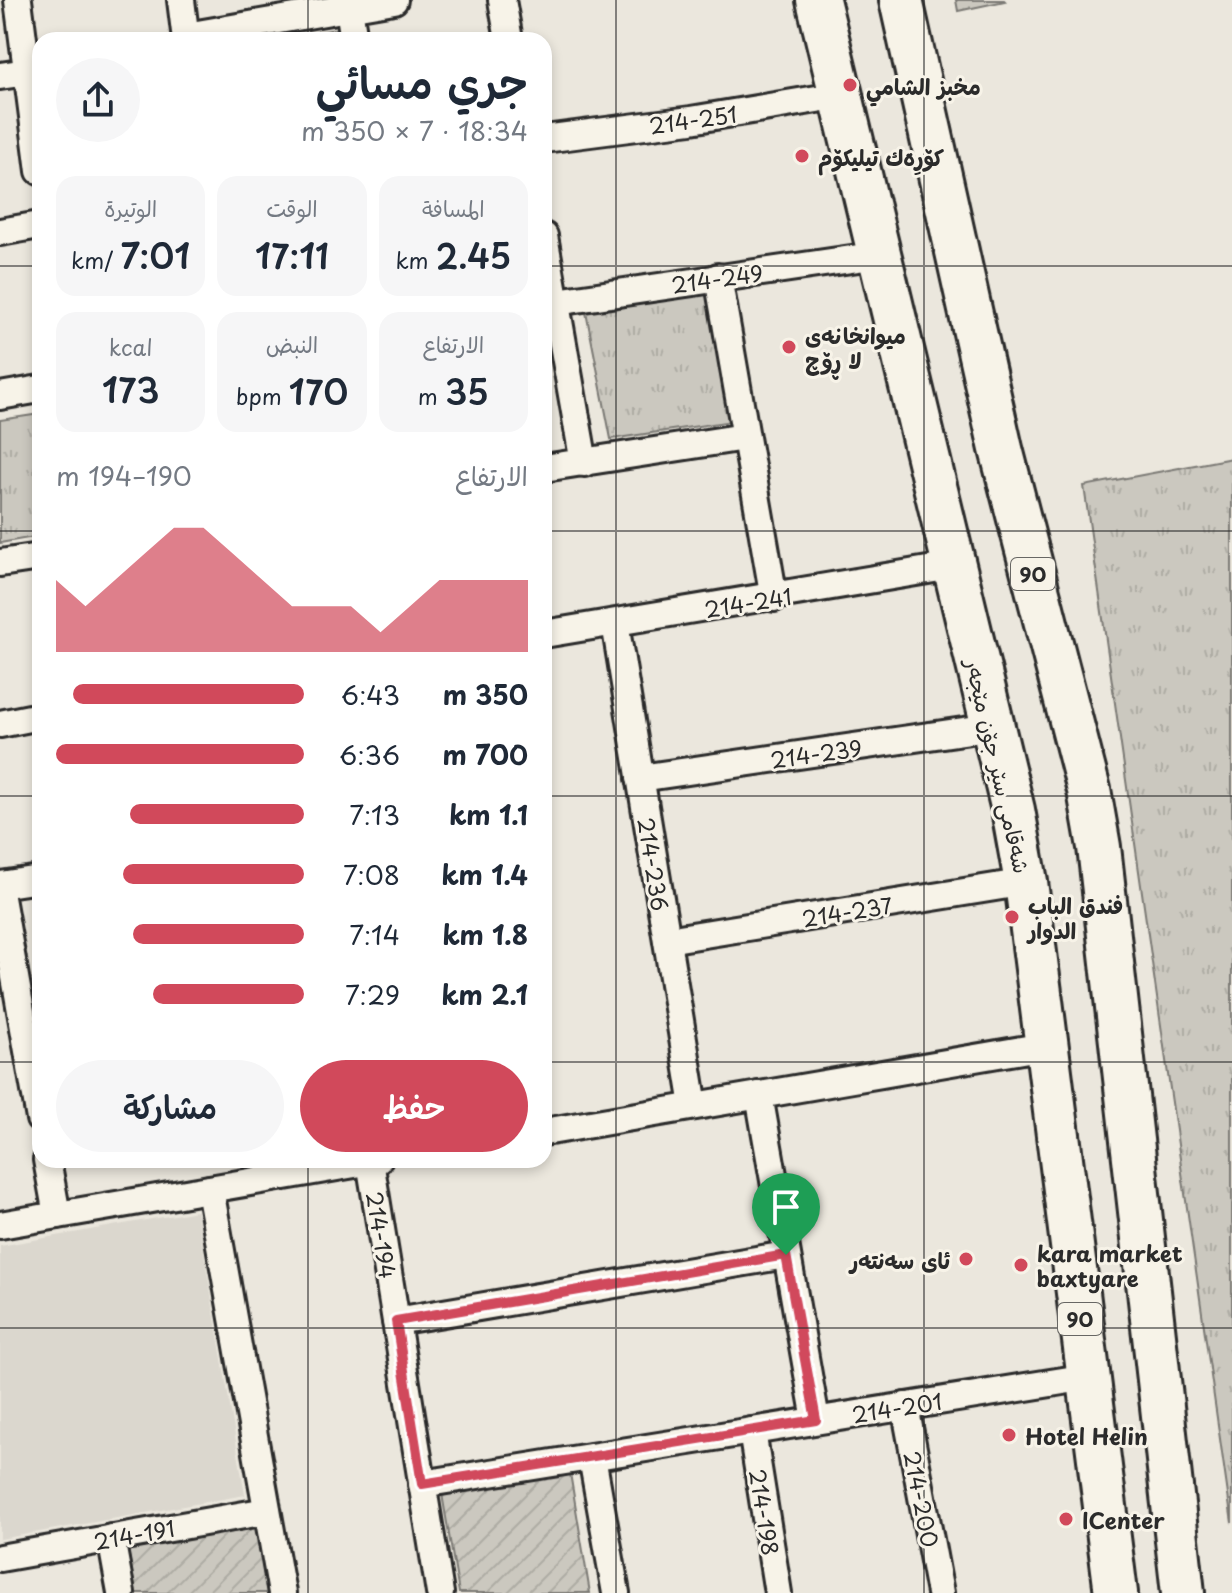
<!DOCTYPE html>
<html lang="ar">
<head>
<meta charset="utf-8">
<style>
  body { margin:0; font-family:"Playpen Sans","Playpen Sans Arabic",sans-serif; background:#f6f6f7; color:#1f2937; direction:rtl; height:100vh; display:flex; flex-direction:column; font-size:30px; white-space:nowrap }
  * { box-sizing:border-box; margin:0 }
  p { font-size:26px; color:#747a83 }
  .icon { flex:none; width:44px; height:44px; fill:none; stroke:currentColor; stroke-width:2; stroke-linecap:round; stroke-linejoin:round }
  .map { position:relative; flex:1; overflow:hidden; direction:ltr }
  .details { position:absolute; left:32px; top:32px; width:520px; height:1136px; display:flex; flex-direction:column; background:#fff; border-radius:24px; box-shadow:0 4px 12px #0003; direction:rtl }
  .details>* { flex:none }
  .pin { position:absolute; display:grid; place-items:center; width:68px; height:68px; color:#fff; margin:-82px -34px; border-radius:50% 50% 50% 0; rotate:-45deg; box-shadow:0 0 8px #0007 }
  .pin .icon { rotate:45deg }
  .round { display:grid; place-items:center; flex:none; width:84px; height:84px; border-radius:42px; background:#f6f6f7 }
  .overview { display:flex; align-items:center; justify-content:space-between; height:136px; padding:0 24px }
  h1 { font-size:44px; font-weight:600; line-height:60px }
  .metrics { display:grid; grid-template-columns:repeat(3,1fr); gap:12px; height:136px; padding:8px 24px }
  .metrics div { display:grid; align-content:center; border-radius:20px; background:#f6f6f7; text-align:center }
  .metrics b { font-size:34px; font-weight:600 }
  .metrics small { font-size:22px; font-weight:400 }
  .metrics p { font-size:22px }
  .chart { height:224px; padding:16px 24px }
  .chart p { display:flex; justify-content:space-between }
  .chart svg { width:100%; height:144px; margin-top:8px; fill:#d1495b; opacity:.7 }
  .primary-button { display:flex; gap:16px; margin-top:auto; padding:16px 24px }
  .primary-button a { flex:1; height:92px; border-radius:48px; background:#d1495b; color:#fff; font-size:32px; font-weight:600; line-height:92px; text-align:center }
  .primary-button a+a { background:#f6f6f7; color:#1f2937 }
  ul { padding:0 24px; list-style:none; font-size:26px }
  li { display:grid; grid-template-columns:128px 96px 1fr; align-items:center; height:60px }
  li i { height:20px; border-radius:10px; background:#d1495b }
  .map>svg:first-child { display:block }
  .built { fill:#dbd7ce }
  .grass { fill:url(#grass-tufts); stroke:#7b7a75; stroke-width:2 }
  .garden { fill:url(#garden-furrows); stroke:#7b7a75; stroke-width:2 }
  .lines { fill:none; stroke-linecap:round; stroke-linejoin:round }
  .minor-casing { stroke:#2b2b2b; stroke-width:32 }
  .trunk-casing { stroke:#2b2b2b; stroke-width:48 }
  .minor { stroke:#f7f3e8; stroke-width:26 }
  .trunk { stroke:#f7f3e8; stroke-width:42 }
  .route-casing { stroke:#fff; stroke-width:16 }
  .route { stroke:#d1495b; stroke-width:10 }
  .grid { fill:none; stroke:#2b2b2b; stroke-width:2; stroke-opacity:0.55 }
  .poi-dot { fill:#d1495b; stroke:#f7f3e8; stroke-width:3 }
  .labels { text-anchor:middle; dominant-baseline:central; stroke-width:6; stroke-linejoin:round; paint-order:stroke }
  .shield { fill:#f7f3e8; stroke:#686764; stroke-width:2 }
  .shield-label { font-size:20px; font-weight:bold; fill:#2b2b2b }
  .poi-label { font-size:22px; font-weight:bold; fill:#2b2b2b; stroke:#f7f3e8; text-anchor:start }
  .street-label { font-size:22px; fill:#2b2b2b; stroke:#f7f3e8 }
</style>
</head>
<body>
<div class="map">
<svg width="1232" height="1593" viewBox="0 0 1232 1593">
  <defs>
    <pattern id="grass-tufts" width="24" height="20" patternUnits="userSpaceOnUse" patternTransform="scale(2)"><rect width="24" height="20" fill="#cbc8bf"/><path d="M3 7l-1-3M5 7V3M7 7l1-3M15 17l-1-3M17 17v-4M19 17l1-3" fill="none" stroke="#aeaca4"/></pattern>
    <pattern id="garden-furrows" width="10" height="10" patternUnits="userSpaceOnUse" patternTransform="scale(2)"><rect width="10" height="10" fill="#cbc8bf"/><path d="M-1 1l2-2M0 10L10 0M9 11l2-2" fill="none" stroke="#aeaca4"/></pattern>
  </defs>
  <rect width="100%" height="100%" fill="#ebe7dd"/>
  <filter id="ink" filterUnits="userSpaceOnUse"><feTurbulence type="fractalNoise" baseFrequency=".0125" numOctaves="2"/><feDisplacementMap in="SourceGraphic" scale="16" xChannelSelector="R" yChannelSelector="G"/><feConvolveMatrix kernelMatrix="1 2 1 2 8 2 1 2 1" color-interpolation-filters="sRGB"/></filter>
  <g filter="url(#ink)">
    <polygon class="built" points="197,1211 245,1495 0,1539 0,1246"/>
    <g class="grass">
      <polygon points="956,0 1004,0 1005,1 958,11"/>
      <polygon points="341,28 343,40 276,40"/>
      <polygon points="715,293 732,421 611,439 586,312"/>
      <polygon points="40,414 40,536 0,543 0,420"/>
      <polygon points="1232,458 1232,1523 1084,486"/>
    </g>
    <g class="garden">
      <polygon points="570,1473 590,1593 459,1593 442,1494"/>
      <polygon points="256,1528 267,1593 136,1593 128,1550"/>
    </g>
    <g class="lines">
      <defs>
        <g id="minor">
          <polyline points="18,0 40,171"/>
          <polyline points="181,0 186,40"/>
          <polyline points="502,0 509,40"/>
          <polyline points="349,8 354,40"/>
          <polyline points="186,36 394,0"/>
          <polyline points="0,76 27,72"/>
          <polyline points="544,139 691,120 841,95"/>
          <polyline points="0,232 40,225"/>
          <polyline points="544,236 584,463"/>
          <polyline points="718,277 774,598"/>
          <polyline points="556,302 879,255"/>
          <polyline points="0,396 40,389"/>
          <polyline points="544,468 745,437"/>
          <polyline points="0,563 40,557"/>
          <polyline points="615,623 694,1106"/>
          <polyline points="544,634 952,566"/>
          <polyline points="0,724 40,716"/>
          <polyline points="640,778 991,727"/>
          <polyline points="0,885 40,879"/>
          <polyline points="0,892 40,1119"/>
          <polyline points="667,940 1026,882"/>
          <polyline points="759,1095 816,1420"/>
          <polyline points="544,1132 1045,1046"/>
          <polyline points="47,1160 57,1215"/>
          <polyline points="370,1161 440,1593"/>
          <polyline points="210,1189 282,1593"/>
          <polyline points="0,1225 378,1160"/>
          <polyline points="396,1321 786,1255"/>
          <polyline points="905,1406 940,1593"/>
          <polyline points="752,1431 778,1593"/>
          <polyline points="592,1457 616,1593"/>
          <polyline points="422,1484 1088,1377"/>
          <polyline points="111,1538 121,1593"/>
          <polyline points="0,1558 267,1511"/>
        </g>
        <g id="trunk">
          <polyline points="818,0 1013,810 1026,882 1116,1593"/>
          <polyline points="901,0 1001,449 1089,790 1099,847 1183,1593"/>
        </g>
      </defs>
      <use href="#minor" class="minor-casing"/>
      <use href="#trunk" class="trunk-casing"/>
      <use href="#minor" class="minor"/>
      <use href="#trunk" class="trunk"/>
    </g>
  </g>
  <g class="lines" filter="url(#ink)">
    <defs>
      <polygon id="route" points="786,1255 816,1420 422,1484 396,1321"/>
    </defs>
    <use href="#route" class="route-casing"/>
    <use href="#route" class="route"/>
  </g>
  <path class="grid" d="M 308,0 L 308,40M 616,0 L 616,1593M 924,0 L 924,1593M 0,266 L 40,266M 544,266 L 1232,266M 0,531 L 40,531M 544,531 L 1232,531M 0,796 L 40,796M 544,796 L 1232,796M 0,1062 L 40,1062M 544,1062 L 1232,1062M 308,1160 L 308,1593M 0,1328 L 1232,1328"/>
  <g class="poi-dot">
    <circle cx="850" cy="85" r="8"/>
    <circle cx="802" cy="156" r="8"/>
    <circle cx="789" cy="347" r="8"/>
    <circle cx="1012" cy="917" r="8"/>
    <circle cx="966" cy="1259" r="8"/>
    <circle cx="1021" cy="1265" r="8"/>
    <circle cx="1009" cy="1435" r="8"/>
    <circle cx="1066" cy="1519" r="8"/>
  </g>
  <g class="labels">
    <g class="shield">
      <rect x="1011" y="558" width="44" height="32" rx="6"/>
      <rect x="1058" y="1303" width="44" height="32" rx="6"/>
    </g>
    <g class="shield-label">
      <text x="1033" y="574">90</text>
      <text x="1080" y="1319">90</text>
    </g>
    <g class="poi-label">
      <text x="866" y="85">مخبز الشامي</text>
      <text x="818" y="156">كۆرِەك تيليكۆم</text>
      <text x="805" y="334">میوانخانەی<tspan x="805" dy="25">لا ڕۆچ</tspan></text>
      <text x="1028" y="904">فندق الباب<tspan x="1028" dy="25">الدوار</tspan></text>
      <text x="1037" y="1252">kara market<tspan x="1037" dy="25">baxtyare</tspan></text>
      <text x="950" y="1259" text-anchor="end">ئای سەنتەر</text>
      <text x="1025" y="1435">Hotel Helin</text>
      <text x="1082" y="1519">ICenter</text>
    </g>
    <g class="street-label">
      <text transform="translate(693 119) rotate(-8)">214-251</text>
      <text transform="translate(717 278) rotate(-8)">214-249</text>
      <text transform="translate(748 602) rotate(-9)">214-241</text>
      <text transform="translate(816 753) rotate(-8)">214-239</text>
      <text transform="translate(999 766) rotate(77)">شەقامی سێر جۆن مێجەر</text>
      <text transform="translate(654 864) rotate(81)">214-236</text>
      <text transform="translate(847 911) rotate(-9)">214-237</text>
      <text transform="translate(382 1235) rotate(81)">214-194</text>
      <text transform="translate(897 1407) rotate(-9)">214-201</text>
      <text transform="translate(922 1499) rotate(79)">214-200</text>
      <text transform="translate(765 1512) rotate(81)">214-198</text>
      <text transform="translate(134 1534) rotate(-10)">214-191</text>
    </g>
  </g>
</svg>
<div class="pin" style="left:786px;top:1255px;background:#1e9e55"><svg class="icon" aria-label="arrive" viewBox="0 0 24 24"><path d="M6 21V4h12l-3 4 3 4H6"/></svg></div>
<section class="details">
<div class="overview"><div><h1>جري مسائي</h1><p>18:34 · 7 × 350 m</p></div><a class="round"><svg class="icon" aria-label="share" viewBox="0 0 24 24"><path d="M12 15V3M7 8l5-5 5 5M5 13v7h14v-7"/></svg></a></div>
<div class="metrics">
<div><p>المسافة</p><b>2.45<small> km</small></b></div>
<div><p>الوقت</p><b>17:11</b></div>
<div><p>الوتيرة</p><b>7:01<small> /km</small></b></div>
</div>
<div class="metrics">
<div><p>الارتفاع</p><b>35<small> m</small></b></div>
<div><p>النبض</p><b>170<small> bpm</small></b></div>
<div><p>kcal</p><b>173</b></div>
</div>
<div class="chart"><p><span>الارتفاع</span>190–194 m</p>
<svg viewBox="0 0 160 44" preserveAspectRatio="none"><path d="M0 44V22L10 30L20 22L30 14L40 6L50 6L60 14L70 22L80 30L90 30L100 30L110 38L120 30L130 22L140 22L150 22L160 22V44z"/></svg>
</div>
<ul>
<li><b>350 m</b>6:43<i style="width:93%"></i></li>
<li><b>700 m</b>6:36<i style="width:100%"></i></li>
<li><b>1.1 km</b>7:13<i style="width:70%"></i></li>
<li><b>1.4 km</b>7:08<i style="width:73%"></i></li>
<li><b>1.8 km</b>7:14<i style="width:69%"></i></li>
<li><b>2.1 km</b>7:29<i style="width:61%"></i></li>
</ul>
<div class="primary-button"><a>حفظ</a><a>مشاركة</a></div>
</section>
</div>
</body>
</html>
